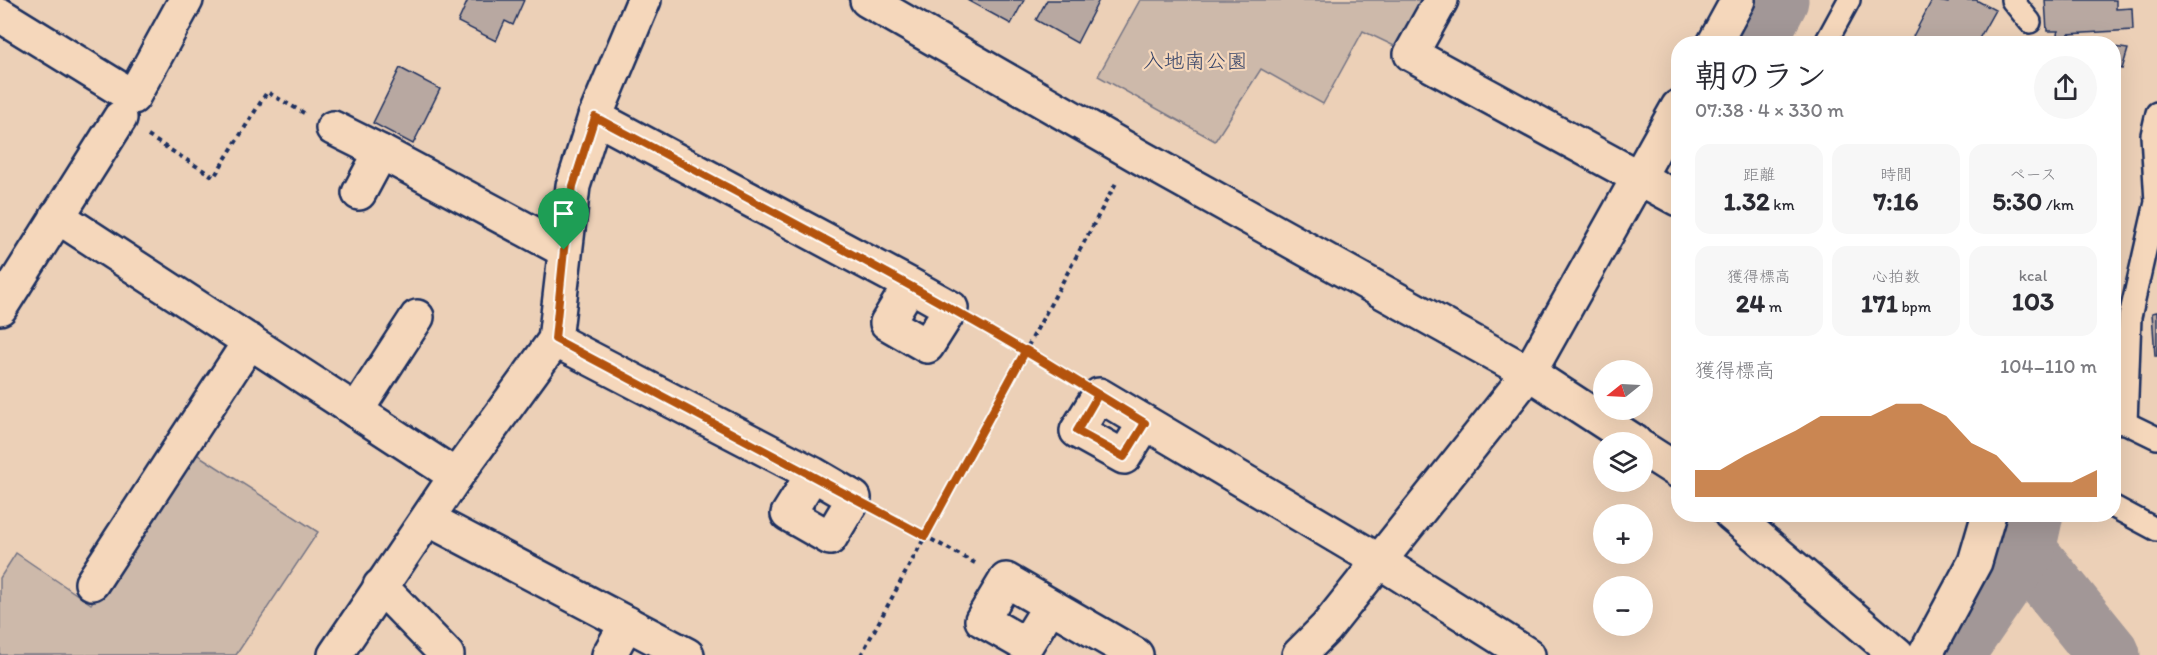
<!DOCTYPE html>
<html lang="ja">
<head>
<meta charset="utf-8">
<style>
  body { margin:0; font-family:Itim,"Klee One",sans-serif; background:#f7f7f7; color:#2b2b33; height:100vh; display:flex; flex-direction:column; font-size:22px; white-space:nowrap }
  * { box-sizing:border-box; margin:0 }
  p { font-size:20px; color:#7c7c81 }
  .icon { flex:none; width:33px; height:33px; fill:none; stroke:currentColor; stroke-width:2; stroke-linecap:round; stroke-linejoin:round }
  .map { position:relative; flex:1; overflow:hidden }
  .panel { position:absolute; left:1671px; top:36px; width:450px; height:486px; display:flex; flex-direction:column; background:#fff; border-radius:24px; box-shadow:0 6px 24px #0002 }
  .panel>* { flex:none }
  .needle { width:39px; rotate:252deg }
  .tools { position:absolute; left:1593px; top:360px; display:grid; gap:12px }
  .tools a { display:grid; place-items:center; width:60px; height:60px; border-radius:50%; background:#fff; box-shadow:0 6px 24px #0002; font-size:30px }
  .pin { position:absolute; display:grid; place-items:center; width:51px; height:51px; color:#fff; margin:-62px -26px; border-radius:50% 50% 50% 0; rotate:-45deg; box-shadow:0 0 6px #0007 }
  .pin .icon { rotate:45deg }
  .round { display:grid; place-items:center; flex:none; width:63px; height:63px; border-radius:32px; background:#f7f7f7 }
  .summary { display:flex; align-items:center; justify-content:space-between; height:102px; padding:0 24px }
  h1 { font-size:33px; font-weight:700; line-height:45px }
  .metrics { display:grid; grid-template-columns:repeat(3,1fr); gap:9px; height:102px; padding:6px 24px }
  .metrics div { display:grid; align-content:center; border-radius:15px; background:#f7f7f7; text-align:center }
  .metrics b { font-size:26px; font-weight:700 }
  .metrics small { font-size:16px; font-weight:400 }
  .metrics p { font-size:16px }
  .chart { height:168px; padding:12px 24px }
  .chart p { display:flex; justify-content:space-between }
  .chart svg { width:100%; height:108px; margin-top:6px; fill:#b45309; opacity:.7 }
  .map>svg:first-child { display:block }
  .green { fill:#cdb9aa; stroke:#747484; stroke-width:1.5 }
  .lines { fill:none; stroke-linecap:round; stroke-linejoin:round }
  .river { stroke:#a29797; stroke-width:63 }
  .building { fill:#b8a8a1; stroke:#1b2f5e; stroke-width:1.5 }
  .lane-casing { stroke:#1b2f5e; stroke-width:26 }
  .street-casing { stroke:#1b2f5e; stroke-width:38 }
  .secondary-casing { stroke:#1b2f5e; stroke-width:38 }
  .path { stroke:#1b2f5e; stroke-width:4; stroke-dasharray:4.5 4.5; stroke-linecap:butt }
  .lane { stroke:#f5d7bb; stroke-width:21 }
  .street { stroke:#f5d7bb; stroke-width:33 }
  .secondary { stroke:#f5d7bb; stroke-width:33 }
  .route-casing { stroke:#fff; stroke-width:12 }
  .route { stroke:#b45309; stroke-width:8 }
  .labels { text-anchor:middle; dominant-baseline:central; stroke-width:4.5; stroke-linejoin:round; paint-order:stroke }
  .park-label { font-size:21px; fill:#364469; stroke:#f5d7bb }
</style>
</head>
<body>
<div class="map">
<svg width="2157" height="655" viewBox="0 0 2157 655">
  <rect width="100%" height="100%" fill="#ecd0b7"/>
  <filter id="ink" filterUnits="userSpaceOnUse"><feTurbulence type="fractalNoise" baseFrequency=".0167" numOctaves="2"/><feDisplacementMap in="SourceGraphic" scale="12" xChannelSelector="R" yChannelSelector="G"/><feConvolveMatrix kernelMatrix="1 2 1 2 8 2 1 2 1" color-interpolation-filters="sRGB"/></filter>
  <g filter="url(#ink)">
    <g class="green">
      <polygon points="1140,0 1441,0 1411,54 1363,31 1323,104 1261,69 1215,141 1098,76"/>
      <polygon points="195,453 318,532 236,655 0,655 0,578 16,553 91,604"/>
    </g>
    <g class="lines">
      <g class="river">
        <polyline points="1754,44 1777,0"/>
        <polyline points="2032,514 2024,550 2109,655"/>
        <polyline points="1963,639 2024,550"/>
      </g>
    </g>
    <g class="building">
      <polygon points="468,0 524,0 513,25 505,21 496,41 458,22"/>
      <polygon points="967,0 1024,0 1011,24"/>
      <polygon points="1047,0 1099,0 1077,43 1036,20"/>
      <polygon points="1932,0 1948,3 1949,0 1976,0 1995,10 1976,44 1909,44"/>
      <polygon points="2045,0 2116,0 2116,9 2132,8 2133,30 2068,34 2067,41 2085,44 2054,44 2058,31 2047,31"/>
      <polygon points="2114,47 2128,49 2122,69 2114,67"/>
      <polygon points="400,68 440,89 413,144 373,123"/>
      <polygon points="2157,312 2157,356 2155,356 2152,313"/>
    </g>
    <g class="lines">
      <defs>
        <g id="lane">
          <polyline points="2012,0 2030,22"/>
          <polyline points="1825,44 1849,0"/>
          <polyline points="2114,422 2126,423 2157,438"/>
          <polyline points="2126,423 2130,317 2156,202 2152,135 2157,113"/>
          <polyline points="2114,507 2157,530"/>
        </g>
        <g id="street">
          <polyline points="1441,0 1411,54 1678,199"/>
          <polyline points="0,15 133,97 186,0"/>
          <polyline points="1714,44 1738,0"/>
          <polyline points="595,117 910,285 951,308 927,346 887,323 910,285"/>
          <polyline points="333,128 381,152 564,250"/>
          <polyline points="359,193 381,152"/>
          <polyline points="57,216 456,476"/>
          <polyline points="0,308 120,118"/>
          <polyline points="555,340 813,474 854,498 830,538 788,514 813,474"/>
          <polyline points="356,411 417,317"/>
          <polyline points="1145,423 1124,457 1077,431 1099,395 1379,561 1528,655"/>
          <polyline points="428,519 687,655"/>
          <polyline points="92,583 250,341"/>
          <polyline points="380,586 447,655"/>
          <polyline points="1050,606 1026,645 982,620 1006,580 1136,655"/>
          <polyline points="335,655 456,476 555,340 573,186 595,117 644,0"/>
          <polyline points="609,655 627,623"/>
          <polyline points="1299,655 1326,628 1529,373 1678,107"/>
          <polyline points="1925,655 1975,562 1989,514"/>
        </g>
        <g id="secondary">
          <polyline points="867,0 1142,158 1529,373 1635,442"/>
          <polyline points="1642,448 1678,471"/>
          <polyline points="1731,514 1897,655"/>
        </g>
      </defs>
      <use href="#lane" class="lane-casing"/>
      <use href="#street" class="street-casing"/>
      <use href="#secondary" class="secondary-casing"/>
      <g class="path">
        <polyline points="148,136 214,177 267,92 304,113"/>
        <polyline points="980,325 1069,377"/>
        <polyline points="884,514 975,563"/>
        <polyline points="861,655 1116,183"/>
      </g>
      <use href="#lane" class="lane"/>
      <use href="#street" class="street"/>
      <use href="#secondary" class="secondary"/>
    </g>
  </g>
  <g class="lines" filter="url(#ink)">
    <defs>
      <path id="route" d="M 564,250 L 555,339 L 925,536 L 1026,350 L 1145,423 L 1124,457 L 1077,431 L 1098,395 C 935,295 764,207 595,117 L 573,186 L 564,250"/>
    </defs>
    <use href="#route" class="route-casing"/>
    <use href="#route" class="route"/>
  </g>
  <g class="labels">
    <g class="park-label">
      <text x="1195" y="60">入地南公園</text>
    </g>
  </g>
</svg>
<div class="tools">
<a><svg class="needle" viewBox="-14 -14 28 28"><path d="M0-13l5 13h-10z" fill="#e53935"/><path d="M0 13l5-13h-10z" fill="#7c7c81"/></svg></a>
<a><svg class="icon" aria-label="layers" viewBox="0 0 24 24"><path d="M12 4l9 5-9 5-9-5zM3 14l9 5 9-5"/></svg></a>
<a>+</a>
<a>−</a>
</div>
<div class="pin" style="left:564px;top:250px;background:#1e9e55"><svg class="icon" aria-label="arrive" viewBox="0 0 24 24"><path d="M6 21V4h12l-3 4 3 4H6"/></svg></div>
<section class="panel">
<div class="summary"><div><h1>朝のラン</h1><p>07:38 · 4 × 330 m</p></div><a class="round"><svg class="icon" aria-label="share" viewBox="0 0 24 24"><path d="M12 15V3M7 8l5-5 5 5M5 13v7h14v-7"/></svg></a></div>
<div class="metrics">
<div><p>距離</p><b>1.32<small> km</small></b></div>
<div><p>時間</p><b>7:16</b></div>
<div><p>ペース</p><b>5:30<small> /km</small></b></div>
</div>
<div class="metrics">
<div><p>獲得標高</p><b>24<small> m</small></b></div>
<div><p>心拍数</p><b>171<small> bpm</small></b></div>
<div><p>kcal</p><b>103</b></div>
</div>
<div class="chart"><p><span>獲得標高</span>104–110 m</p>
<svg viewBox="0 0 160 44" preserveAspectRatio="none"><path d="M0 44V33L10 33L20 27L30 22L40 17L50 11L60 11L70 11L80 6L90 6L100 11L110 22L120 27L130 38L140 38L150 38L160 33V44z"/></svg>
</div>
</section>
</div>
</body>
</html>
